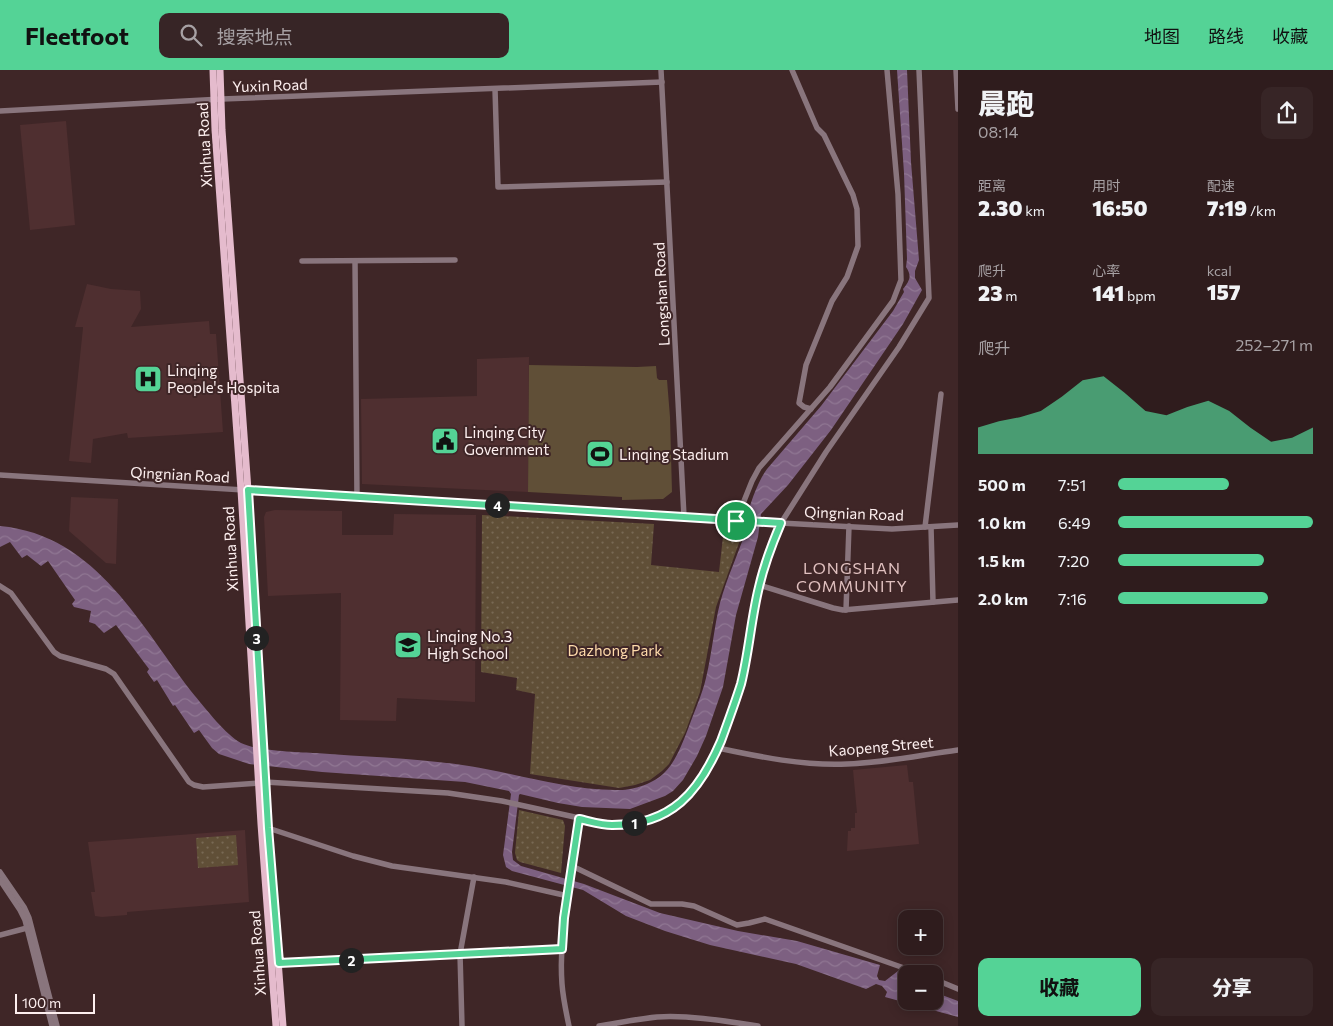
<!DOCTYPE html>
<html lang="zh">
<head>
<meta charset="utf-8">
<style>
  body { margin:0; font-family:Commissioner,"Noto Sans SC",sans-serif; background:#372526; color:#f1f3f6; height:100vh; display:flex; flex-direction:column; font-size:19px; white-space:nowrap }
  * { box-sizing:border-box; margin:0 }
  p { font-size:16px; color:#a7a1a4 }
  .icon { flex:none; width:28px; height:28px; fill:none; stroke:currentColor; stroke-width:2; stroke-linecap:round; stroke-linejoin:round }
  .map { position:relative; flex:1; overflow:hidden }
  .sheet { display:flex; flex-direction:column; background:#2f1c1d; width:375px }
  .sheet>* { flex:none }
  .fabs { position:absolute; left:898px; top:840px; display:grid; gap:10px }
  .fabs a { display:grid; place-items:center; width:45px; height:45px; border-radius:10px; background:#2f1c1d; box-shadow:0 2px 12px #0003,0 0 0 1px #4a3a3b; font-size:25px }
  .scale { position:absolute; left:15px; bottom:12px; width:80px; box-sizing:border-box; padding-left:5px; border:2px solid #fdefef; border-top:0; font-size:14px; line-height:18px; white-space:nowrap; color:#fdefef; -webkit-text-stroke:4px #3f2627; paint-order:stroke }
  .pin { position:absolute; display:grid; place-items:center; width:42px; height:42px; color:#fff; margin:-21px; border:2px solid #fff; border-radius:50%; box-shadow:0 1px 5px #0007 }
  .km { position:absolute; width:25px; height:25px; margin:-12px; border-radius:50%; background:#222; color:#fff; font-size:14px; line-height:25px; text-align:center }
  .round { display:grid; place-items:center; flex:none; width:52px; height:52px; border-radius:10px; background:#372526 }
  .headline { display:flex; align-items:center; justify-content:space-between; height:85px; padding:0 20px }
  h1 { font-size:28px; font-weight:800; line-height:38px }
  .stats { display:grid; grid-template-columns:repeat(3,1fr); gap:8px; height:85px; padding:5px 20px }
  .stats div { display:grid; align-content:center }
  .stats b { font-size:21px; font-weight:800 }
  .stats small { font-size:14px; font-weight:400 }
  .stats p { font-size:14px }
  .chart { height:140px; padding:10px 20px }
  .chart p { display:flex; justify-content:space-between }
  .chart svg { width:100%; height:90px; margin-top:5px; fill:#54d396; opacity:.7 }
  .button { display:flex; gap:10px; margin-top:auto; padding:10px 20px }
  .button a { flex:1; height:58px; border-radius:10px; background:#54d396; color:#111; font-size:20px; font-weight:800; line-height:58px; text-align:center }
  .button a+a { background:#372526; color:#f1f3f6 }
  ul { padding:0 20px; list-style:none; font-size:16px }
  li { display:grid; grid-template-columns:80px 60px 1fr; align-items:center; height:38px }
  li i { height:12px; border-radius:6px; background:#54d396 }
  header { display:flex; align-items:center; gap:30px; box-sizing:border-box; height:70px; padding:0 25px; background:#54d396; color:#111 }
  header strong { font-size:24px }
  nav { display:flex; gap:28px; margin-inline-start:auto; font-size:18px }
  .search { width:350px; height:45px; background:#372526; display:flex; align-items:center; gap:12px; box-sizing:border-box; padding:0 18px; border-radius:10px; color:#a7a1a4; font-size:19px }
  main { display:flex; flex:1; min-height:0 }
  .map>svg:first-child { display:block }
  .built { fill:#4f2f30 }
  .grass { fill:url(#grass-dots) }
  .garden { fill:#604f37 }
  .water { fill:url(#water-waves) }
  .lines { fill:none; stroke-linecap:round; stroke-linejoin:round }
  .minor { stroke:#89757d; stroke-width:5.5 }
  .major { stroke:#e5bbcd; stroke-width:7 }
  .route-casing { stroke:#fff; stroke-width:10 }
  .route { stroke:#54d396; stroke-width:6 }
  .labels { text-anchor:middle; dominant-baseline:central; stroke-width:4; stroke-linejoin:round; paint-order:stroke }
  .street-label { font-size:15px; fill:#fdefef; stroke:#3f2627 }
  .poi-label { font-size:15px; fill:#fdefef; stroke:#3f2627; text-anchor:start }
  .park-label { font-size:15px; fill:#ffdbab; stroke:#3f2627 }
  .neighbourhood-label { font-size:16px; letter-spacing:1px; fill:#dfbfbe; stroke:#3f2627 }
</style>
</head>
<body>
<header>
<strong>Fleetfoot</strong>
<div class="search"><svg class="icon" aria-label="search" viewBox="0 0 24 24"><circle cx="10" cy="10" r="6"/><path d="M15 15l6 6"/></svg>搜索地点</div>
<nav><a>地图</a><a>路线</a><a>收藏</a></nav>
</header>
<main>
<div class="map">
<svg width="958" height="956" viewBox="0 0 958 956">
  <defs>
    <pattern id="grass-dots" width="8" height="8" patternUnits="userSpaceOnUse" patternTransform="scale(1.25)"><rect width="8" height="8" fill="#604f37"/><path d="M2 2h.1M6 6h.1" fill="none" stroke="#786954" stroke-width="1.8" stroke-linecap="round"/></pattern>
    <pattern id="water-waves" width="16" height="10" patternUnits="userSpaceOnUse" patternTransform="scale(1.25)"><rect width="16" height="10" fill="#7d6081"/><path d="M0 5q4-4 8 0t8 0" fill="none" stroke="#907793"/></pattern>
  </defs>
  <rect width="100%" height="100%" fill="#3f2627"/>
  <g class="built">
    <polygon points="66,51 75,155 30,160 20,55"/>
    <polygon points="87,214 111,219 140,221 141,239 131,257 209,251 210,264 216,264 223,362 128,368 127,363 93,369 91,393 69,391 83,258 83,257 75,257"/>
    <polygon points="529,287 528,422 362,414 361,329 477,326 477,289"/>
    <polygon points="71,427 118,429 116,494 106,493 69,461"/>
    <polygon points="275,440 342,441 342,465 393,465 394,444 476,445 475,632 397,628 396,651 340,650 341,523 268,526 264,447 266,442"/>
    <polygon points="907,695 909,712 913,712 919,774 847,781 848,761 851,761 851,758 855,758 855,743 857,743 853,700"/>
    <polygon points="245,760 249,832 127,842 127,845 102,847 95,846 91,822 95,822 88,772"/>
  </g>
  <g class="grass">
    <polygon points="482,445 654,454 651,495 719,502 724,458 744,459 716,537 700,622 685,663 669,694 662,701 650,710 635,715 619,718 530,704 535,624 516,620 517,608 481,602"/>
    <polygon points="519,740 563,750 565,756 561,803 520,792 517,790 515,783"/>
    <polygon points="236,765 238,795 198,798 196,768"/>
  </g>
  <polygon class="garden" points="529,295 637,297 656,296 657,308 659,310 667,310 670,347 672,422 663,429 622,430 622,427 528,422"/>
  <path class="water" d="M 897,0 L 907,0 L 911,92 L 919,190 L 915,201 L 915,208 L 922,220 L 903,254 L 831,360 L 788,415 L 761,444 L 758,467 L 736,545 L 723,617 L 706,666 L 697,686 L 683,710 L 673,721 L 665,726 L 630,739 L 582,737 L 558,733 L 520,724 L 519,725 L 512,782 L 513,790 L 521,796 L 584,814 L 660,843 L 738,861 L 797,871 L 880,895 L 877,906 L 879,910 L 885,911 L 898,901 L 906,906 L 906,931 L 934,931 L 934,922 L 958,931 L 958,947 L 885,927 L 887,922 L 882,916 L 876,914 L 866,919 L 796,894 L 710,875 L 665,861 L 626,846 L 583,820 L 512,801 L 506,797 L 503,785 L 511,724 L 509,721 L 465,712 L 322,702 L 249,694 L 219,684 L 212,678 L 199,660 L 194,663 L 175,635 L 173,636 L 157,610 L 154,612 L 147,602 L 149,599 L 116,555 L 104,563 L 95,554 L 89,552 L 91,541 L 74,537 L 72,534 L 75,530 L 48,491 L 41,496 L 27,485 L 22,488 L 10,472 L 0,477 L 0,456 C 98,465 141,558 195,626 C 206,639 226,665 241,673 C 257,681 297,682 316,683 C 367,687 418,688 469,696 C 519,704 569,721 620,720 C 634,720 655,713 665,702 C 676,691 682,674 688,659 C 694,642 702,625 706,608 C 712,583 714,557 720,533 C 727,507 738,485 746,460 C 748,453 747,446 749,439 C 753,426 759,410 767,399 L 821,336 L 893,241 L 904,222 L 903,219 C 910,210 912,206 906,197 L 907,189 L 904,103 Z"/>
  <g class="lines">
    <g class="minor">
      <polyline points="661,0 684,447"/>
      <polyline points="792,0 817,58 824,65 853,125 857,139 858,176 847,207 832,231 806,295 799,333 804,337 811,339"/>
      <polyline points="956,0 958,39"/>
      <polyline points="495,19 498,117 667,112"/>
      <polyline points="0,41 222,29 662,12"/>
      <polyline points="302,191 455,190"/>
      <polyline points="355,191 357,427"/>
      <polyline points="0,405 745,451 892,459 958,455"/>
      <polyline points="736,451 752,411 759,398 830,317 893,231 901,210 898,124 887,0"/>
      <polyline points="925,457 941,324"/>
      <polyline points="931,457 933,532"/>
      <polyline points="759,515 833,538 843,540 958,530"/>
      <polyline points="0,516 11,523 54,582 60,586 106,599 114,604 189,712 194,715 203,717 258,713"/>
      <polyline points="846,540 849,456"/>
      <path d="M 718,678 C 760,687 804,696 847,694 C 884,693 921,685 958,680"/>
      <polyline points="265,712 448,723 502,731 611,755 640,752 669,740 689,726 707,701 726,659 737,627 745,594 759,515 770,480 781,453 826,382 899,277 929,228 919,0"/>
      <polyline points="268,758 353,786 392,796 506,812 568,826"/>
      <polyline points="572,796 651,834 682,834 694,836 737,855 749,853 765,849 921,904"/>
      <polyline points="0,802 24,837 29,848 57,956"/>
      <polyline points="0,810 20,840 25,850 52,956"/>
      <polyline points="0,865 27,858"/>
      <polyline points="279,893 562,879"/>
      <polyline points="934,909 958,919"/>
      <polyline points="462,956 460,884 474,807"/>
      <path d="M 569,956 C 566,942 563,928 562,914 C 558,859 573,804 579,749"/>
      <path d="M 599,956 C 618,953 637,949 657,947 C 690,945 725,951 758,956"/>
    </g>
    <g class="major">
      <polyline points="213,0 215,60 241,420 261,754 276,956"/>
      <polyline points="220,0 222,60 248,420 268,758 283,956"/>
    </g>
  </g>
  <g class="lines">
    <defs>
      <path id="route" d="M 248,420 L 781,453 C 772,474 764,495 759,517 C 751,549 749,582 741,614 C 735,633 728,652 721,671 C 699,722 672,755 612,755 C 601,755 589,751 579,749 L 564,848 L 562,879 L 279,893 L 268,758 Z"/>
    </defs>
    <use href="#route" class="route-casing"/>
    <use href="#route" class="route"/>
  </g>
  <defs>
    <symbol id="hospital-square" viewBox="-11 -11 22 22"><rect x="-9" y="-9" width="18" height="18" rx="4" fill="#54d396" stroke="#3f2627"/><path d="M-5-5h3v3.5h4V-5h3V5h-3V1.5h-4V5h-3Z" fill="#111"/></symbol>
    <symbol id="civic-square" viewBox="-11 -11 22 22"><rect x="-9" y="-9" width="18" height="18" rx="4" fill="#54d396" stroke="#3f2627"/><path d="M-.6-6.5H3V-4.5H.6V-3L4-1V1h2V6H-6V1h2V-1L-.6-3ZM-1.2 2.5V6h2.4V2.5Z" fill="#111"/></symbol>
    <symbol id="stadium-square" viewBox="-11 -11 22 22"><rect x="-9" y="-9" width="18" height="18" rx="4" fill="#54d396" stroke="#3f2627"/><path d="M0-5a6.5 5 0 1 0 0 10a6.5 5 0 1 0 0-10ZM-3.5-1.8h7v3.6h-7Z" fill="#111"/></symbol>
    <symbol id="school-square" viewBox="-11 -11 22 22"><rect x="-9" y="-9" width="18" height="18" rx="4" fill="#54d396" stroke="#3f2627"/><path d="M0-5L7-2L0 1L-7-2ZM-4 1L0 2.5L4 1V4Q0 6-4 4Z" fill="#111"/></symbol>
  </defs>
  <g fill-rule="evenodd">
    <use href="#hospital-square" x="132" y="293" width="32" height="32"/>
    <use href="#civic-square" x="429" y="355" width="32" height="32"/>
    <use href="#stadium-square" x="584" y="368" width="32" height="32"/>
    <use href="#school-square" x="392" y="559" width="32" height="32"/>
  </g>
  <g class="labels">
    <g class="street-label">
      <text transform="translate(270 15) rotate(-2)">Yuxin Road</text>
      <text transform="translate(204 75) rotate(-93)">Xinhua Road</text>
      <text transform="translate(661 224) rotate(-93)">Longshan Road</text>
      <text transform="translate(180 404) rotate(3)">Qingnian Road</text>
      <text transform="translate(854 443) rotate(2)">Qingnian Road</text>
      <text transform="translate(230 479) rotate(-93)">Xinhua Road</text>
      <text transform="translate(881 676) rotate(-5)">Kaopeng Street</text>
      <text transform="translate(257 883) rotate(-94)">Xinhua Road</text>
    </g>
    <g class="poi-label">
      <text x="167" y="300">Linqing<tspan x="167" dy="17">People's Hospita</tspan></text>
      <text x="464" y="362">Linqing City<tspan x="464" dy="17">Government</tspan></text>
      <text x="619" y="384">Linqing Stadium</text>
      <text x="427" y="566">Linqing No.3<tspan x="427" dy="17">High School</tspan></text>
    </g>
    <g class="park-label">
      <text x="615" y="580">Dazhong Park</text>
    </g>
    <g class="neighbourhood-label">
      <text x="852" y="497">LONGSHAN<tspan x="852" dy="18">COMMUNITY</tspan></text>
    </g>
  </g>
</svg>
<div class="fabs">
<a>+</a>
<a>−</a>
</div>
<div class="scale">100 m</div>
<div class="pin" style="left:736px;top:451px;background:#1e9e55"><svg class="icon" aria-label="arrive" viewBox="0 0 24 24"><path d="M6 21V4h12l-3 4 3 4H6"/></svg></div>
<b class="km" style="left:634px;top:753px">1</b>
<b class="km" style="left:351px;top:890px">2</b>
<b class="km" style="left:256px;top:568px">3</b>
<b class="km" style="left:497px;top:435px">4</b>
</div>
<section class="sheet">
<div class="headline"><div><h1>晨跑</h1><p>08:14</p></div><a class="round"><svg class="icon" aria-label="share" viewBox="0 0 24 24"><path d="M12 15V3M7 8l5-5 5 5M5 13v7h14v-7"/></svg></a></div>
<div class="stats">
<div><p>距离</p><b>2.30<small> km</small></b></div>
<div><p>用时</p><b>16:50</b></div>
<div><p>配速</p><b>7:19<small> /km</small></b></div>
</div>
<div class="stats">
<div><p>爬升</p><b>23<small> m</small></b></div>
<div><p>心率</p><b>141<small> bpm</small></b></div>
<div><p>kcal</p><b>157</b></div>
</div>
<div class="chart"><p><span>爬升</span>252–271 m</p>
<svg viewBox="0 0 160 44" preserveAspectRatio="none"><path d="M0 44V31L10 28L20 26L30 23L40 16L50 8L60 6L70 14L80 23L90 25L100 21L110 18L120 23L130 31L140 38L150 36L160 31V44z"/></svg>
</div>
<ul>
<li><b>500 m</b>7:51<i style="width:57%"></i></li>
<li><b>1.0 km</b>6:49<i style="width:100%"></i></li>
<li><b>1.5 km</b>7:20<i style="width:75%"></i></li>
<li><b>2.0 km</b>7:16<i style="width:77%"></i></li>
</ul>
<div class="button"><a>收藏</a><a>分享</a></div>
</section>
</main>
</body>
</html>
